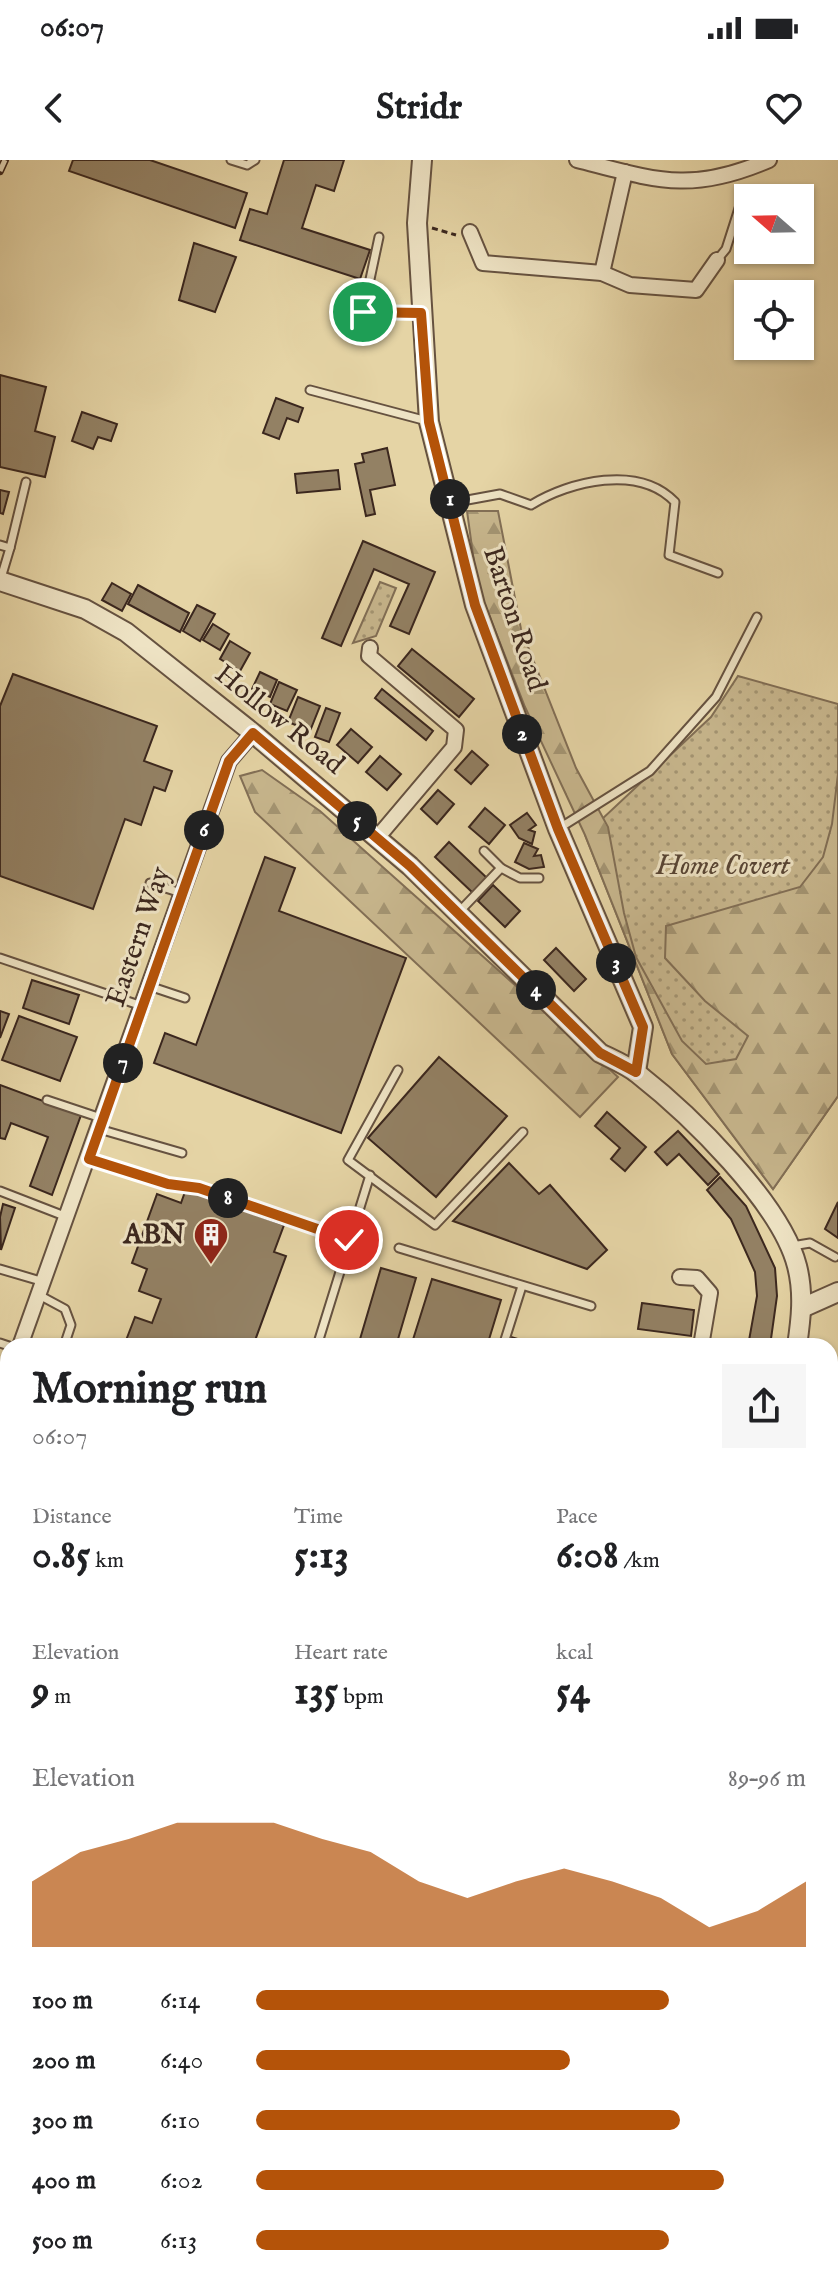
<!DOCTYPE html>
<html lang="en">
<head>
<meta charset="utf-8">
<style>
  body { margin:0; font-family:"IM FELL English",serif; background:#f6f6f6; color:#202124; height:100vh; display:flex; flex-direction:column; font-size:30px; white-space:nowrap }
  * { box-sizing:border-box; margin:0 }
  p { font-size:26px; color:#757577 }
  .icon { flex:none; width:44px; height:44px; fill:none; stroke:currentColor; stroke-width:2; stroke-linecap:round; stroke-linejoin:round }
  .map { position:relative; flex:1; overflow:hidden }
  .panel { position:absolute; left:0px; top:1178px; width:838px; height:948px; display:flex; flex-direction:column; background:#fff; border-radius:24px 24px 0 0; box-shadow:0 2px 6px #0004 }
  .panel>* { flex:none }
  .needle { width:52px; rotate:290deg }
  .fabs { position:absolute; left:734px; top:24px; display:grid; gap:16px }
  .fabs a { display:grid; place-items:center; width:80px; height:80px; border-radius:0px; background:#fff; box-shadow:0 2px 6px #0004; font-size:40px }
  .pin { position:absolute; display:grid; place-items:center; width:68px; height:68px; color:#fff; margin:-34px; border:4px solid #fff; border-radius:50%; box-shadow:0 2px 8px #0007 }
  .km { position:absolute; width:40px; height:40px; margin:-20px; border-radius:50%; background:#222; color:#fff; font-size:22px; line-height:40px; text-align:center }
  .round { display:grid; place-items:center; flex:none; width:84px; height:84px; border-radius:0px; background:#f6f6f6 }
  .summary { display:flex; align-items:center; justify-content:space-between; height:136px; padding:0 32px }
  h1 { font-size:44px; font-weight:700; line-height:60px }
  .metrics { display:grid; grid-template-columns:repeat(3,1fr); gap:12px; height:136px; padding:8px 32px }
  .metrics div { display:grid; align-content:center }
  .metrics b { font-size:40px; font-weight:700 }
  .metrics small { font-size:22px; font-weight:400 }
  .metrics p { font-size:22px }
  .chart { height:224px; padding:16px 32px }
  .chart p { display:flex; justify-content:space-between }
  .chart svg { width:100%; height:144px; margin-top:8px; fill:#b45309; opacity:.7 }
  ul { padding:0 32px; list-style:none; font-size:26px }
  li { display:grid; grid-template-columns:128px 96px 1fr; align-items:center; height:60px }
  li i { height:20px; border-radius:10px; background:#b45309 }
  .status { display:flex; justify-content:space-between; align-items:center; height:56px; padding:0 40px; background:#fff; direction:ltr }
  .status svg { height:22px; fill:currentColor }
  header { display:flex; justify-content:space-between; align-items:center; height:104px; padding:0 32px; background:#fff; font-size:36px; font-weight:700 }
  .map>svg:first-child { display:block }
  .grass { fill:url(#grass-dots); stroke:#826f56; stroke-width:2 }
  .forest { fill:url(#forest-firs); stroke:#826f56; stroke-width:2 }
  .garden { fill:#c8b78e; stroke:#826f56; stroke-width:2 }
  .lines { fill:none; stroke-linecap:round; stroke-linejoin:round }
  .stream { stroke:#7e6b53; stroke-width:5 }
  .river { stroke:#ab9977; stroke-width:30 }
  .building { fill:#938164; stroke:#3b271e; stroke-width:2 }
  .service-casing { stroke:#665240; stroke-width:11 }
  .minor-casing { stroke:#665240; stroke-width:18 }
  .tertiary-casing { stroke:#665240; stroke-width:22 }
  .trunk-casing { stroke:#3b271e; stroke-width:28 }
  .path { stroke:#3b271e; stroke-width:3; stroke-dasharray:6 4; stroke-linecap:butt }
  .service { stroke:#eee3c4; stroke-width:7 }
  .minor { stroke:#eee3c4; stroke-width:14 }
  .tertiary { stroke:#eee3c4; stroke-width:18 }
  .trunk { stroke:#e5d4a5; stroke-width:24 }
  .rail-casing { stroke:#3b271e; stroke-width:8 }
  .rail { stroke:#eee3c4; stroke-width:5; stroke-dasharray:15; stroke-linecap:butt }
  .route-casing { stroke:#fff; stroke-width:16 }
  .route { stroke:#b45309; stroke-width:10 }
  .labels { text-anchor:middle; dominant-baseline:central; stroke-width:6; stroke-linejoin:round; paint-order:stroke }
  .street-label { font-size:28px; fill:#3b271e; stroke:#eee3c4 }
  .park-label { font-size:28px; font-style:italic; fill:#574434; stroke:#eee3c4 }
  .poi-label { font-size:28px; font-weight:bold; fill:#3b271e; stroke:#eee3c4; text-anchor:end }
</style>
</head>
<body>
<div class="status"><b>06:07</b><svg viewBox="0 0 49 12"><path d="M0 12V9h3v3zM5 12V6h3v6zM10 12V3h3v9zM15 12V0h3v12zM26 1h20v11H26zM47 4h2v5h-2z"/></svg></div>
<header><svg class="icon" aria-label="back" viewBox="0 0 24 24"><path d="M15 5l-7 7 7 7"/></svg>Stridr<svg class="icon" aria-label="heart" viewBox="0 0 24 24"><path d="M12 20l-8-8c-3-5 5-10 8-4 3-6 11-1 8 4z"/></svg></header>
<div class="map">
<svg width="838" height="2126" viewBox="0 0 838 2126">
  <defs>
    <pattern id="grass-dots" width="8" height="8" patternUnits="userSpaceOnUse" patternTransform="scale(2)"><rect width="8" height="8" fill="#c8b78e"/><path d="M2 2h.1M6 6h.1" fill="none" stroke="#a49573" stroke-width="1.8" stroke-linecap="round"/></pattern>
    <pattern id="forest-firs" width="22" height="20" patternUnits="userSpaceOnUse" patternTransform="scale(2)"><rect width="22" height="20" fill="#c8b78e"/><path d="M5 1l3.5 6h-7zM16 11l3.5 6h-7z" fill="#a49573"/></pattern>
  </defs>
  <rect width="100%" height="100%" fill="#e5d4a5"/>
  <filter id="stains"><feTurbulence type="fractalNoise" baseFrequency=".0025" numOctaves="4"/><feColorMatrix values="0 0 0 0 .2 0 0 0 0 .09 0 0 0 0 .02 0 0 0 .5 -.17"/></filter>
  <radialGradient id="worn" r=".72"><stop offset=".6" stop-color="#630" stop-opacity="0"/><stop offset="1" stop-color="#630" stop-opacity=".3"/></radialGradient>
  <g class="grass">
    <polygon points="380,422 396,428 376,476 353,483"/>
    <polygon points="738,516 838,544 838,936 773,1029 672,894 585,675 711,557"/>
    <polygon points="0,1786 8,1789 8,2118 233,2118 229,2126 0,2126"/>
  </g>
  <g class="forest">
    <polygon points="467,351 498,351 521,469 576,608 608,667 624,753 636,797 682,881 706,904 736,899 748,876 705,841 665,798 666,766 800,727 823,697 832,664 838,614 838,936 773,1029 672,894 585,675 525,547 477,424"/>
    <polygon points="262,610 320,651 618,917 580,957 255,652 240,616"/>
  </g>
  <polygon class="garden" points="251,2118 543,2118 538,2126 247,2126"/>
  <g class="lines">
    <polyline class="stream" points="104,2126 105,2126"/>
    <g class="river">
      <polyline points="0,1799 8,1799"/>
      <polyline points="684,2118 690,2126"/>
    </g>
  </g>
  <g class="building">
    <polygon points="73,0 150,0 247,33 235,68 69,11"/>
    <polygon points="284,0 344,0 334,31 316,25 302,68 370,90 360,119 240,80 250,49 267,54"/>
    <polygon points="194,83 236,97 215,152 179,140"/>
    <polygon points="0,215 46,227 35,271 55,277 45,317 0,307"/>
    <polygon points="276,238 303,248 298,262 287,258 279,279 263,273"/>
    <polygon points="82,252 117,264 111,281 98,277 93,289 72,281"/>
    <polygon points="387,288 395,325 370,330 375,354 366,356 355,304 364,302 362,294"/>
    <polygon points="338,310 340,329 297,333 295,314"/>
    <polygon points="0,330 9,332 3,354 0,353"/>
    <polygon points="363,381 435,412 409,474 390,466 409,424 374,409 341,486 322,478"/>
    <polygon points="112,423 131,434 122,451 102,440"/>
    <polygon points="138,425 189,453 180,472 128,444"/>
    <polygon points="197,445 215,454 200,481 183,471"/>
    <polygon points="213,464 229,474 220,490 203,480"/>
    <polygon points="230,481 250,493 240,511 220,499"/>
    <polygon points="412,489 474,539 459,557 398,506"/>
    <polygon points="260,512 277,520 270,537 252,529"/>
    <polygon points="13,514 157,566 144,601 172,611 165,631 154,627 141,665 125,659 93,749 0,716 0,546"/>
    <polygon points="279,522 297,530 287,551 270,544"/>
    <polygon points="382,529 433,571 426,580 375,538"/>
    <polygon points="298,537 320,546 310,571 288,562"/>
    <polygon points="326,548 340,553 329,582 315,577"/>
    <polygon points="351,569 372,587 358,603 337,585"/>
    <polygon points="472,591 488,605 471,624 455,610"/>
    <polygon points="380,596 401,614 387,630 366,612"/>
    <polygon points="438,630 454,644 437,664 421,649"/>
    <polygon points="485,648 505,665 489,684 469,667"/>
    <polygon points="527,653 536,665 529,670 535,672 532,684 519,678 510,665"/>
    <polygon points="449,682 487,718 473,733 435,697"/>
    <polygon points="524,683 538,689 534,696 541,695 544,707 529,709 515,702"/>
    <polygon points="265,697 295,708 279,751 406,798 341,973 154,903 165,873 196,885"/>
    <polygon points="493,725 520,751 505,767 478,741"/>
    <polygon points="556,788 586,819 574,831 544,800"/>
    <polygon points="32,820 79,835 69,864 23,848"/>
    <polygon points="0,851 9,854 0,878"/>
    <polygon points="19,856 77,877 60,921 2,900"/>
    <polygon points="439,897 507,956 436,1037 368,978"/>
    <polygon points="0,925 81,955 52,1035 30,1026 48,977 11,963 5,979 0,978"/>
    <polygon points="607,952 646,987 625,1011 611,999 620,988 595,966"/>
    <polygon points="678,971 719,1014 708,1025 679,994 667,1005 655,992"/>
    <polygon points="509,1003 539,1034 550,1025 607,1090 587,1109 453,1061"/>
    <polygon points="720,1017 746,1046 775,1108 777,1136 770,1186 748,1186 757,1136 755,1112 731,1059 707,1030"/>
    <polygon points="186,1029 284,1065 274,1092 286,1096 253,1186 125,1183 135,1157 152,1163 161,1139 139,1131 147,1109 132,1103 157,1034 181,1043"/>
    <polygon points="838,1042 838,1078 825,1069"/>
    <polygon points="3,1044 15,1048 1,1090 0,1057"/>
    <polygon points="381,1108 416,1118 396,1186 358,1186"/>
    <polygon points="432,1119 501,1140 487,1186 411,1186"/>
    <polygon points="642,1143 694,1150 691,1176 638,1169"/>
    <polygon points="511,1177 541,1186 508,1186"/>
    <polygon points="838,1204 838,1271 830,1269"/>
    <polygon points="830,1313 838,1314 838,1355 830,1411"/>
    <polygon points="0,1405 8,1406 8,1459 0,1458 0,1463"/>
    <polygon points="0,1507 8,1508 8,1556 0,1555"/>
    <polygon points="0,1600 8,1601 8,1657 0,1656"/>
    <polygon points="838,1805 838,1833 830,1834 830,1806"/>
    <polygon points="830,1836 838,1860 830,1864"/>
    <polygon points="838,1862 838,1906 836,1906 830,1886 830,1864"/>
    <polygon points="831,1976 838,1991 838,2045 833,2031 830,2032"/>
    <polygon points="838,2053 838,2102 837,2098 830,2100 830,2055"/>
  </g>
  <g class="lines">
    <defs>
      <g id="service">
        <polyline points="231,0 247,5 255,0"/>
        <polyline points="379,77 363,152 421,153"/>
        <polyline points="717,100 726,89 742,39"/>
        <polyline points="343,160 363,152"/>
        <polyline points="310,230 427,261"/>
        <path d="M 451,343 L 500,334 L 531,345 C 570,321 639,304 675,342 L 669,395 L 718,413"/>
        <polyline points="0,385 10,388 1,418"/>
        <polyline points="10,388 26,322"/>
        <polyline points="558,669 650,611 716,537 757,457"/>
        <polyline points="484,691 501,708"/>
        <polyline points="150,723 181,733"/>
        <polyline points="459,752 501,708 520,718 539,718"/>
        <polyline points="0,798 142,846"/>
        <polyline points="149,826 185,838"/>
        <polyline points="398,910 348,1000 435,1065 523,972"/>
        <polyline points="47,940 101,958"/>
        <polyline points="99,969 182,993"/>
        <polyline points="89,999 168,1024 199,1028 349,1080"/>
        <polyline points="0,1031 67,1057"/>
        <polyline points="792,1086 810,1083 835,1097"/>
        <polyline points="399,1088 591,1146"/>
        <polyline points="0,1109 44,1122"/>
        <polyline points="39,1135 65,1149 71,1165 64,1186"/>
        <polyline points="0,1183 9,1186"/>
        <polyline points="317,1186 370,1015"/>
        <polyline points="503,1186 522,1126"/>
        <polyline points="0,1385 8,1386"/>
        <polyline points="830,1788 838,1788"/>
        <polyline points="594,2118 603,2126"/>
        <polyline points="765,2118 770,2126"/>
        <polyline points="576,2126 580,2118"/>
        <polyline points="795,2126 827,2118"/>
      </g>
      <g id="minor">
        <path d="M 577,0 C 656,20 690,34 769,0"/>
        <polyline points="470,72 483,103 602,113 630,125 696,130 717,100"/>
        <polyline points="602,113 625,12"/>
        <polyline points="370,488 369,496 456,570 454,587 377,678"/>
        <polyline points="680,1117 697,1118 710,1133 701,1186"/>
        <polyline points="20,1186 229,601 253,573"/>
        <polyline points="0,1245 8,1220"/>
        <polyline points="830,1301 838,1302"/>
      </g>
      <g id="tertiary">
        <polyline points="422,0 417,63 429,262 475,445 558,669 643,867 636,912"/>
        <path d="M 0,421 L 85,449 L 126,472 L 253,573 L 410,706 L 600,893 C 612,899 627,905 638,914 C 689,954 781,1043 797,1106 C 804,1133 801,1159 797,1186"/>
        <polyline points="802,1148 838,1132"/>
        <polyline points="830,1927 838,1945"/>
      </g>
      <g id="trunk">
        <polyline points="0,1720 8,1719"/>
        <polyline points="830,1721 838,1721"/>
        <polyline points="830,1750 838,1750"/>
        <polyline points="0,1753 8,1753"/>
      </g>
    </defs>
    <use href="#service" class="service-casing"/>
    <use href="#minor" class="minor-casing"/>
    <use href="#tertiary" class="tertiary-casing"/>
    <use href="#trunk" class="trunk-casing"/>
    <g class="path">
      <polyline points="432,68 456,75"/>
      <polyline points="0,1821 8,1821"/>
      <polyline points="0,2025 8,2014"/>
    </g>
    <use href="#service" class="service"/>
    <use href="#minor" class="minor"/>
    <use href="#tertiary" class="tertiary"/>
    <use href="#trunk" class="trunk"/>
    <defs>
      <polyline id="rail" points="0,11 5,0"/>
    </defs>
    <use href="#rail" class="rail-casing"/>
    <use href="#rail" class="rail"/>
  </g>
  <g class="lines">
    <defs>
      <polyline id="route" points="349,1080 199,1028 168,1024 89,999 229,601 253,573 410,706 600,893 636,912 643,867 558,669 475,445 429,262 421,153 363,152"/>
    </defs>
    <use href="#route" class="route-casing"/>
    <use href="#route" class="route"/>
  </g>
  <defs>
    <symbol id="building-pin" viewBox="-11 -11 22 30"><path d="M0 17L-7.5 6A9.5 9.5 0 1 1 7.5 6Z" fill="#8f2418" stroke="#eee3c4"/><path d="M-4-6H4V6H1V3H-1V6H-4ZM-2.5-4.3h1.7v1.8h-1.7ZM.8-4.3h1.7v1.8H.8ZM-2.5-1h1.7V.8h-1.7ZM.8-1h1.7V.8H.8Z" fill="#fff"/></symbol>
  </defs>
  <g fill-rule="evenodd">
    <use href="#building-pin" x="191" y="1055" width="40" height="54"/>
  </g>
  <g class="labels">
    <g class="street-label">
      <text transform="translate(514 459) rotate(72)">Barton Road</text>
      <text transform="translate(279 560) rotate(39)">Hollow Road</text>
      <text transform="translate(139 777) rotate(-71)">Eastern Way</text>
    </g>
    <g class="park-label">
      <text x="723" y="706">Home Covert</text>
    </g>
    <g class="poi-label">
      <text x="185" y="1075">ABN</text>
    </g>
  </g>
  <rect width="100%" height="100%" filter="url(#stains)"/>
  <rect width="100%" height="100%" fill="url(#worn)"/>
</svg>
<div class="fabs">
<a><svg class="needle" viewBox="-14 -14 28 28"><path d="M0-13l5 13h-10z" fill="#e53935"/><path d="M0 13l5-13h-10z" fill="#757577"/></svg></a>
<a><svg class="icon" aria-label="locate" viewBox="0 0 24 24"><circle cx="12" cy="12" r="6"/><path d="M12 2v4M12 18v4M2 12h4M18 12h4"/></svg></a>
</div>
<div class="pin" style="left:363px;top:152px;background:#1e9e55"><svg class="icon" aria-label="arrive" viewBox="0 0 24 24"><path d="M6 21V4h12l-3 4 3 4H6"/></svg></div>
<div class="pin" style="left:349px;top:1080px;background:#d93025"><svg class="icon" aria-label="check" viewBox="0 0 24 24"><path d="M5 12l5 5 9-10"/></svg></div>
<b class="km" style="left:450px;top:339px">1</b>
<b class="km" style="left:522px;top:574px">2</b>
<b class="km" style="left:616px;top:803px">3</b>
<b class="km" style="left:536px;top:830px">4</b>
<b class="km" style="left:357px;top:661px">5</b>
<b class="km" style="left:204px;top:670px">6</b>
<b class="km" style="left:123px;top:903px">7</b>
<b class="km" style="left:228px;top:1038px">8</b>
<section class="panel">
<div class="summary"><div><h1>Morning run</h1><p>06:07</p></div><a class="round"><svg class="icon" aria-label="share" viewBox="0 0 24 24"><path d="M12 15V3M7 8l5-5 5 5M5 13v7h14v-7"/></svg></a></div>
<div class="metrics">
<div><p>Distance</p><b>0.85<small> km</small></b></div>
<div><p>Time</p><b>5:13</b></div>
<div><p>Pace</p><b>6:08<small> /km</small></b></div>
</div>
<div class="metrics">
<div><p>Elevation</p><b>9<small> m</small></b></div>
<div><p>Heart rate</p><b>135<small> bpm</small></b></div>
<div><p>kcal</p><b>54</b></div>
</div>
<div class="chart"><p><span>Elevation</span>89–96 m</p>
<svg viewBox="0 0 160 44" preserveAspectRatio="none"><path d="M0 44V24L10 15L20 11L30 6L40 6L50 6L60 11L70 15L80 24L90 29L100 24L110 20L120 24L130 29L140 38L150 33L160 24V44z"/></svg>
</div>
<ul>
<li><b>100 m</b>6:14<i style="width:75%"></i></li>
<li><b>200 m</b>6:40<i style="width:57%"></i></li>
<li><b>300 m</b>6:10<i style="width:77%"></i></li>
<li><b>400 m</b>6:02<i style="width:85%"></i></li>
<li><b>500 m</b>6:13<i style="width:75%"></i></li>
</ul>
</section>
</div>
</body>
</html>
